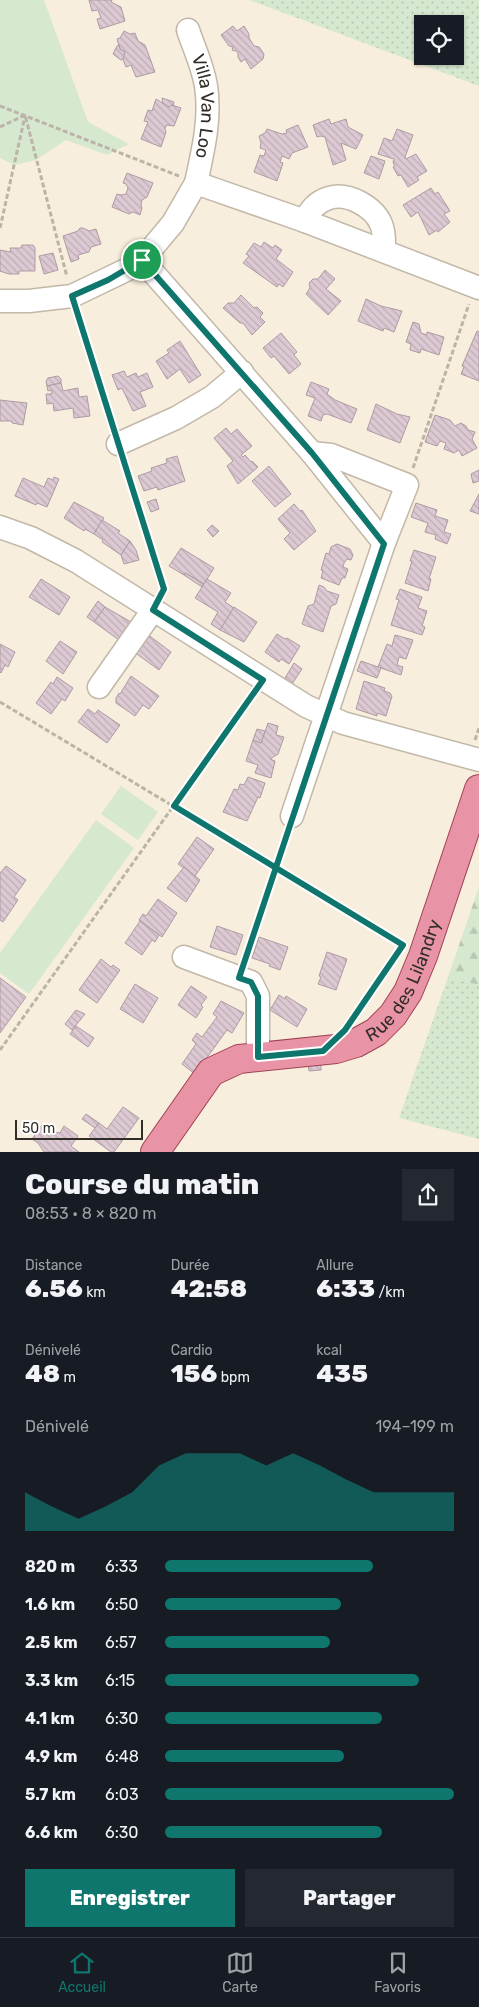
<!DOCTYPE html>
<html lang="fr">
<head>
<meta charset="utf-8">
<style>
  body { margin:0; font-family:Rubik,sans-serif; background:#242831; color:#f1f3f6; height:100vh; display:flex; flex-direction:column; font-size:19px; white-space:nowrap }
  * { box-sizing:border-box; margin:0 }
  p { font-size:16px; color:#9ea1a6 }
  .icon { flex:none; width:28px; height:28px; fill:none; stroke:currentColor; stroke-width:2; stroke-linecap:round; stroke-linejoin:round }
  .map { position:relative; height:1152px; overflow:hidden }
  .drawer { display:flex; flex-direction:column; background:#171b24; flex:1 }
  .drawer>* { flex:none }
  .tools { position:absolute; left:414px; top:15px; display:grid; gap:10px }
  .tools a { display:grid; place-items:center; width:50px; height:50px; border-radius:0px; background:#171b24; box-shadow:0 1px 4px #0004; font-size:25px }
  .scale { position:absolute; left:15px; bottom:12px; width:128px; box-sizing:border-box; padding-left:5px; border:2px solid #312d27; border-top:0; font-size:14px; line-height:18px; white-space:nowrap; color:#312d27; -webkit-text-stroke:4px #fff; paint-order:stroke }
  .pin { position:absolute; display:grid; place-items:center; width:42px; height:42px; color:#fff; margin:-21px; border:2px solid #fff; border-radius:50%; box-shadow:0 1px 5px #0007 }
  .round { display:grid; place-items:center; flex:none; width:52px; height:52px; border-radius:0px; background:#242831 }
  .overview { display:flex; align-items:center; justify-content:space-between; height:85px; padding:0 25px }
  h1 { font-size:28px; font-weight:800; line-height:38px }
  .metrics { display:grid; grid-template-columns:repeat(3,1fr); gap:8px; height:85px; padding:5px 25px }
  .metrics div { display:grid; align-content:center }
  .metrics b { font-size:25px; font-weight:800 }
  .metrics small { font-size:14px; font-weight:400 }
  .metrics p { font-size:14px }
  .chart { height:140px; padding:10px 25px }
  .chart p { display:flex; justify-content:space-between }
  .chart svg { width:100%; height:90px; margin-top:5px; fill:#0f766e; opacity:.7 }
  .action { display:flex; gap:10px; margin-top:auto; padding:10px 25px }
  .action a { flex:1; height:58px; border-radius:0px; background:#0f766e; color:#fff; font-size:20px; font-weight:800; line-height:58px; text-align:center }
  .action a+a { background:#242831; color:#f1f3f6 }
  ul { padding:0 25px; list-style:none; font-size:16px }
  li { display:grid; grid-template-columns:80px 60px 1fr; align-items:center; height:38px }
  li i { height:12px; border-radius:6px; background:#0f766e }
  .dock { display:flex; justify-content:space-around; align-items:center; height:70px; border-top:1px solid #363941; background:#171b24; font-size:14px; color:#9ea1a6 }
  .dock a { display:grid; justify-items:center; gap:2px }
  .dock .active { color:#0f766e }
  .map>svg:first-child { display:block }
  .grass { fill:url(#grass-dots); fill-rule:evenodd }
  .forest { fill:url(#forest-firs) }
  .park { fill:#d6e8cf }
  .building { fill:url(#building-back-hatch); stroke:#ad9ba4 }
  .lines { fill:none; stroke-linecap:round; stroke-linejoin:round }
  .minor-casing { stroke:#c2b8a8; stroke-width:25 }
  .major-casing { stroke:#a04253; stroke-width:30 }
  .path { stroke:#bcb4a6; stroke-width:3; stroke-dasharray:5 2.5; stroke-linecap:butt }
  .minor { stroke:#fff; stroke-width:22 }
  .major { stroke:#e994a6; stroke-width:28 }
  .route-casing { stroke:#fff; stroke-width:10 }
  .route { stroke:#0f766e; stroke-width:6 }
  .labels { text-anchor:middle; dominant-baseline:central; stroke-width:4; stroke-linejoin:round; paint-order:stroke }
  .street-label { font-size:18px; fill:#312d27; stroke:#fff }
</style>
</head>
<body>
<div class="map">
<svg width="479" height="1152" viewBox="0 0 479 1152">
  <defs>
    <pattern id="grass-dots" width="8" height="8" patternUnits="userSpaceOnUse" patternTransform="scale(1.25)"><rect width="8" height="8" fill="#d6e8cf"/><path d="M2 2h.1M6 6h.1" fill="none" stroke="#b8c7b2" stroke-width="1.8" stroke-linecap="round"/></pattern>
    <pattern id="forest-firs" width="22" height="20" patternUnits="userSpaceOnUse" patternTransform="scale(1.25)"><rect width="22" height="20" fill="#d6e8cf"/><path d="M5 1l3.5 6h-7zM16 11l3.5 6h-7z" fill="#b8c7b2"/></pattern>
    <pattern id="building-back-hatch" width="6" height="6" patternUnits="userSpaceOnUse" patternTransform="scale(1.25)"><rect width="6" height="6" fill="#ddc9d3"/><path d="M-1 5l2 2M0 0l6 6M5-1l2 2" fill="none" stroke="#beadb5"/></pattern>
  </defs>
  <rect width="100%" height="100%" fill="#f8eedd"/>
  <g class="grass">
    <path d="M 249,0 L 479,0 L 479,86 ZM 422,24 L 455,24 L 455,56 L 422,56 Z"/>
    <polygon points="448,977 479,985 479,1139 399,1118"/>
  </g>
  <polygon class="forest" points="479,887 479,985 448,977"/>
  <g class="park">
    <polygon points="0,0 44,0 88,122 129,144 107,155 66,140 36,160 14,165 0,158"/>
    <polygon points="121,786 158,812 138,840 101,814"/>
    <polygon points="96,820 134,848 29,994 0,973 0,953"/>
  </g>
  <g class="building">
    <polygon points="89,0 112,0 111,2 121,7 125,21 100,29 97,19 101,18 98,10 92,11"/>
    <polygon points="233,26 237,31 244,26 249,34 249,38 254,46 259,47 264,54 263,59 251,69 245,59 241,62 238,57 238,53 236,51 232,50 233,47 229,46 221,35"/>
    <polygon points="124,31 130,34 135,33 138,41 145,45 155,72 136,77 131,65 126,67 122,57 125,52 120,49 117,39 120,38"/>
    <polygon points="119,45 120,49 125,52 123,59 121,60 113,54 117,46"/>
    <polygon points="162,98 174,102 173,106 169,107 163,105"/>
    <polygon points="156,99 169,107 172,105 181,108 174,126 166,125 165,129 166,132 161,147 141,139 148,122 144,121 148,110 152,111"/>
    <polygon points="329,119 331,124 346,119 348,127 363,135 356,149 341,143 346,160 333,165 325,137 321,136 317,137 313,125"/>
    <polygon points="298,125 308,147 292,153 289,159 282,156 280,162 283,163 277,181 254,172 260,155 264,156 266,150 260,148 261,143 259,136 265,133 267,129 282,134 287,133 286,130"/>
    <polygon points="397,129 413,135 405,157 406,159 416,154 427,171 417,177 419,180 408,187 401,175 398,176 393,167 395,166 393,163 394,159 378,154 384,138 392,141"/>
    <polygon points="371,156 385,161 379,179 364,173"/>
    <polygon points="127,173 153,183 147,197 142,200 141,204 142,208 140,215 133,212 129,214 112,207 117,194 121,195 126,194 128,188 126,184 123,183"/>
    <polygon points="431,188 435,194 438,192 450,211 444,214 450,222 438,232 437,230 429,235 418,212 411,217 403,205"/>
    <polygon points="80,228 83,228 89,231 96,229 101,244 91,247 89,252 78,255 79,259 71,262 63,236 78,231"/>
    <polygon points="264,242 273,248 275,245 282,250 276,259 293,272 283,287 279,284 277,287 243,263 249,256 246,254 254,243 261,247"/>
    <polygon points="22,245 33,245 35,248 35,271 19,271 19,274 9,274 0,271 0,250 11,252 10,248 21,248"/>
    <polygon points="53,253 58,270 44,274 39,256"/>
    <polygon points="325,270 335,279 326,289 341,301 328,315 306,294 310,288 309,283 313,279 318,279"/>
    <polygon points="241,295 254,308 257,307 263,313 260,317 265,322 252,335 243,323 240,323 223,308 228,303 234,303"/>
    <polygon points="366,299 381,306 402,311 394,332 384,328 383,331 358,321"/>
    <polygon points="413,322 419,324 421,333 427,335 427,332 444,337 439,355 421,349 420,353 410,350 411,344 406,342"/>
    <polygon points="477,331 479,332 479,381 461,374 464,367 462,366"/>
    <polygon points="281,333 297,352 294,355 301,364 289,374 274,356 271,358 263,348"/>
    <polygon points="180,341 201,375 189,383 180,369 167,379 156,361 169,353 167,350"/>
    <polygon points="124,371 127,377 136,373 138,377 147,373 153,387 140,392 146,406 133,411 122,388 118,390 112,375"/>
    <polygon points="58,376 61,379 61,383 47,386 46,381 48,378"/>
    <polygon points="311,382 329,389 327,394 335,400 357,409 351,423 327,414 323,415 321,421 308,416 315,398 306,395"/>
    <polygon points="61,383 63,391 78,388 79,397 87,396 90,416 74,418 73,408 54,411 53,403 47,404 46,394 52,394 51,390 48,391 47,386"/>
    <polygon points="0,400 27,403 23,425 12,423 12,421 0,421"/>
    <polygon points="376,404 397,414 410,417 400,443 367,430"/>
    <polygon points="435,415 450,420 455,426 461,423 466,426 468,430 475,432 472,439 477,448 462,456 459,450 454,453 444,449 446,443 440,441 437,446 425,442"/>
    <polygon points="226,428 231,434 237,429 252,446 241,455 243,457 245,455 251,462 252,461 258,467 238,484 227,466 233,461 214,438"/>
    <polygon points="177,456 185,481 158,490 157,487 144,491 138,476 152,471 151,468 167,463 166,459"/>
    <polygon points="269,466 291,494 275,507 252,481"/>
    <polygon points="479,470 479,481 473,483 471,474"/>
    <polygon points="54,477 59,479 47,507 37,503 36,505 15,496 23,478 44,487 48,478 53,480"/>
    <polygon points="479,494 479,514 470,511"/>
    <polygon points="156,499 159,509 151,512 147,502"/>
    <polygon points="74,502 104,518 94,534 85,529 84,531 64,518"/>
    <polygon points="416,503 437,510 435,516 448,520 444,532 451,534 447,544 435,539 436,535 425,532 428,523 411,517"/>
    <polygon points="294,504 300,511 302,510 316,531 294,550 284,539 290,533 278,519"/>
    <polygon points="102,520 120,531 118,533 130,541 121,555 102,542 103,540 94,534"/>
    <polygon points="212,525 219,531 213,537 207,530"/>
    <polygon points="130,541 136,550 139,560 124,564 121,555"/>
    <polygon points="337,544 350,549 353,555 351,560 347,559 344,563 343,567 348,569 345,578 342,578 339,585 321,578 323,571 321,570 326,553 329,554 331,547"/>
    <polygon points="181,548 214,568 204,584 185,573 184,575 169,566"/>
    <polygon points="414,550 436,557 429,579 431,579 428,591 405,583 412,561 410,561"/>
    <polygon points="185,573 204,584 202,587 184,575"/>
    <polygon points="41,579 70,597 59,615 29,597"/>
    <polygon points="207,579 231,593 225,602 234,608 220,630 211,624 218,612 195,598"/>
    <polygon points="319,585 324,587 327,591 339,595 336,604 331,606 323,632 302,624 308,606 314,604"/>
    <polygon points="400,589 422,597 418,608 427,611 422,626 425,627 422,635 391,625 399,600 396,599"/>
    <polygon points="98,601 105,607 94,622 87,617"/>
    <polygon points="105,607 131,622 119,640 94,622"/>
    <polygon points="234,607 257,622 244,642 220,630"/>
    <polygon points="147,634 171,652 159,670 134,652"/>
    <polygon points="277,634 285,639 287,638 300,646 289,664 281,659 279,662 265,652"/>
    <polygon points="395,635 413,640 406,659 399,657 397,665 403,667 401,675 378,667 387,644 392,646"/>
    <polygon points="60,641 77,652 63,674 46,661"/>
    <polygon points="0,644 15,652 8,667 5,665 1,673 0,672"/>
    <polygon points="361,661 381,668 377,678 357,671"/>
    <polygon points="294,663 302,669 292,684 285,678"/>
    <polygon points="131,676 159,696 149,709 143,705 135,716 116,703 116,698 119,693 120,694"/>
    <polygon points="57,677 73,688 65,701 62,699 51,714 36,703 51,682 53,684"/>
    <polygon points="364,681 385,688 384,691 390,693 392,696 386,716 377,713 377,716 356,709"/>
    <polygon points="88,709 95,714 98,710 120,725 107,743 78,722"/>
    <polygon points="268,723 278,726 276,735 284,737 278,754 270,759 275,761 271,778 255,773 258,765 246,761 253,740 261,743"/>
    <polygon points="257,729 265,731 261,743 253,740"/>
    <polygon points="248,777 265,783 260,798 258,797 247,821 223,812 234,789 238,790 240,784 244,785"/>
    <polygon points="197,837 214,849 195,876 178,864"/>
    <polygon points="6,866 26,880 14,897 18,900 3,922 0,920 0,873"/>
    <polygon points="184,867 200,880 186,902 167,888"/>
    <polygon points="158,899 177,913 162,937 139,920 143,914 146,916"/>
    <polygon points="140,921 159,935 155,942 152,940 142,955 125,943"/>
    <polygon points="217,926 243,935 236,955 210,947"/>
    <polygon points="259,937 288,947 280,970 269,966 270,964 252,958"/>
    <polygon points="327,952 347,959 336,990 318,984 321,977 319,976"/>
    <polygon points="101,959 111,967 113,965 120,970 97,1003 79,990"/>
    <polygon points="0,978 26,997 0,1033"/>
    <polygon points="135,984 158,998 143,1023 120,1009"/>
    <polygon points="191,986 207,997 201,1005 203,1007 196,1018 178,1005"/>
    <polygon points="279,995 285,999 286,996 307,1009 297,1027 270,1010"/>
    <polygon points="221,1001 244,1013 232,1033 227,1030 195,1074 182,1064 196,1044 192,1040 197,1033 202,1037 217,1017 213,1014"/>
    <polygon points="76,1010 85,1014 72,1030 65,1024"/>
    <polygon points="76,1026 94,1038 88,1047 70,1034"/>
    <polygon points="321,1062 321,1070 309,1071 308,1063"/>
    <polygon points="123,1107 139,1118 114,1152 111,1152 89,1136 99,1123 107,1129"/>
    <polygon points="86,1114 99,1123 95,1128 82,1119"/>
    <polygon points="42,1125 49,1131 60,1133 64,1126 78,1136 71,1146 79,1152 44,1152 38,1143 32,1139"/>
  </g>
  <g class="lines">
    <defs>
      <g id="minor">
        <path id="s1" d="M 188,30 C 194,48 203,67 206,86 C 211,118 203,151 196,183"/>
        <path d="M 305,221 C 310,210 316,202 329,198 C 348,192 374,207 381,224 C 385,233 384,242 384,251"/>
        <polyline points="142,260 312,453 384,543 292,816"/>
        <polyline points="0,301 29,301 72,296 126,270 142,260 173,223 196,183 305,221 479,288"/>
        <polyline points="118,444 176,418 212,397 242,372"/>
        <polyline points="312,453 331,455 407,485 384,543"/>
        <polyline points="0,527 31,538 76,561 306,706 343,723 479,760"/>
        <polyline points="99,687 153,610"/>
        <polyline points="184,957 251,982 258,996 258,1057"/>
      </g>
      <g id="major">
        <path id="s2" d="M 155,1152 L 211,1072 L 239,1059 L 336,1049 L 356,1043 L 376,1032 L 393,1015 L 408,992 L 423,956 L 479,789"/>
      </g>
    </defs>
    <use href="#minor" class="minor-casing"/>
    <use href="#major" class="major-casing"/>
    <g class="path">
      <polyline points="0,106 179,176"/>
      <polyline points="0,127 25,115 67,277"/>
      <polyline points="0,228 25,116"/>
      <polyline points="77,312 112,425"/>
      <polyline points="123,460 164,589 162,592"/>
      <polyline points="413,468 469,304"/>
      <polyline points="0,702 404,945"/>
      <polyline points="475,740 479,728"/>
      <polyline points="245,960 287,833"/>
      <polyline points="351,1021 402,945"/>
      <polyline points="0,1050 253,694"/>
    </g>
    <use href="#minor" class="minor"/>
    <use href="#major" class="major"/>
  </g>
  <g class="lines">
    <defs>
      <polyline id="route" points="142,260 312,453 384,544 239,978 251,982 258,996 258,1057 323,1051 345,1030 403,945 174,806 263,680 153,610 164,589 72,296 108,280 142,260"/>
    </defs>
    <use href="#route" class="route-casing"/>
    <use href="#route" class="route"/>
  </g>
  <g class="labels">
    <g class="street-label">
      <text stroke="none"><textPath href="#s1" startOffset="79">Villa Van Loo</textPath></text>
      <text stroke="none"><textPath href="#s2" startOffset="329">Rue des Lilandry</textPath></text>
    </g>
  </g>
</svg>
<div class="tools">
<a><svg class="icon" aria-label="locate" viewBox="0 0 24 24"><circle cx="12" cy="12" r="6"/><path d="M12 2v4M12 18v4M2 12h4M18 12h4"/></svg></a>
</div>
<div class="scale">50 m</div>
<div class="pin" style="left:142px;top:260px;background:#1e9e55"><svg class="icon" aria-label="arrive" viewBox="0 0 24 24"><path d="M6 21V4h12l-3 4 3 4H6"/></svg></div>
</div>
<section class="drawer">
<div class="overview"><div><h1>Course du matin</h1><p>08:53 · 8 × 820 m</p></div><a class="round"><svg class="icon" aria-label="share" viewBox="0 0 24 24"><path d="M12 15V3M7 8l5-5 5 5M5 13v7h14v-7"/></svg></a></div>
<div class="metrics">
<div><p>Distance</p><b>6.56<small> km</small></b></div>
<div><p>Durée</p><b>42:58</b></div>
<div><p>Allure</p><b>6:33<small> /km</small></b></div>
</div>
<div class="metrics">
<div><p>Dénivelé</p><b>48<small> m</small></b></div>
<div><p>Cardio</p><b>156<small> bpm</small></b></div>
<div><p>kcal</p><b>435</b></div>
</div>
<div class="chart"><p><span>Dénivelé</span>194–199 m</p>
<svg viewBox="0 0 160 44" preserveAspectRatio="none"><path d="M0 44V25L10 32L20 38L30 32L40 25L50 12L60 6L70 6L80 6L90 12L100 6L110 12L120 19L130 25L140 25L150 25L160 25V44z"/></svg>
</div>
<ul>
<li><b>820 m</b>6:33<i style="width:72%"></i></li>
<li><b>1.6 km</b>6:50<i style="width:61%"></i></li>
<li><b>2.5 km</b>6:57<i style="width:57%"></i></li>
<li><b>3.3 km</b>6:15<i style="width:88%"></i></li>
<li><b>4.1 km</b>6:30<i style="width:75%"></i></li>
<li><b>4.9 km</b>6:48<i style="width:62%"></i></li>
<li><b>5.7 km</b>6:03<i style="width:100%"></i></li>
<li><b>6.6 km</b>6:30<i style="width:75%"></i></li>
</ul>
<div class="action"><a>Enregistrer</a><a>Partager</a></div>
</section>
<nav class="dock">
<a class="active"><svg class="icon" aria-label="home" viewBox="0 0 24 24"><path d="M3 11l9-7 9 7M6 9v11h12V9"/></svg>Accueil</a>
<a><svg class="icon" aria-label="map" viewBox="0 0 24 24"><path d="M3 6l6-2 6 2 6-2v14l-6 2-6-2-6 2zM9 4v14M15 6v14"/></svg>Carte</a>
<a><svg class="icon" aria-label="saved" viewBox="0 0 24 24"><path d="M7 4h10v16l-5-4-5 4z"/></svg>Favoris</a>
</nav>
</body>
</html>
